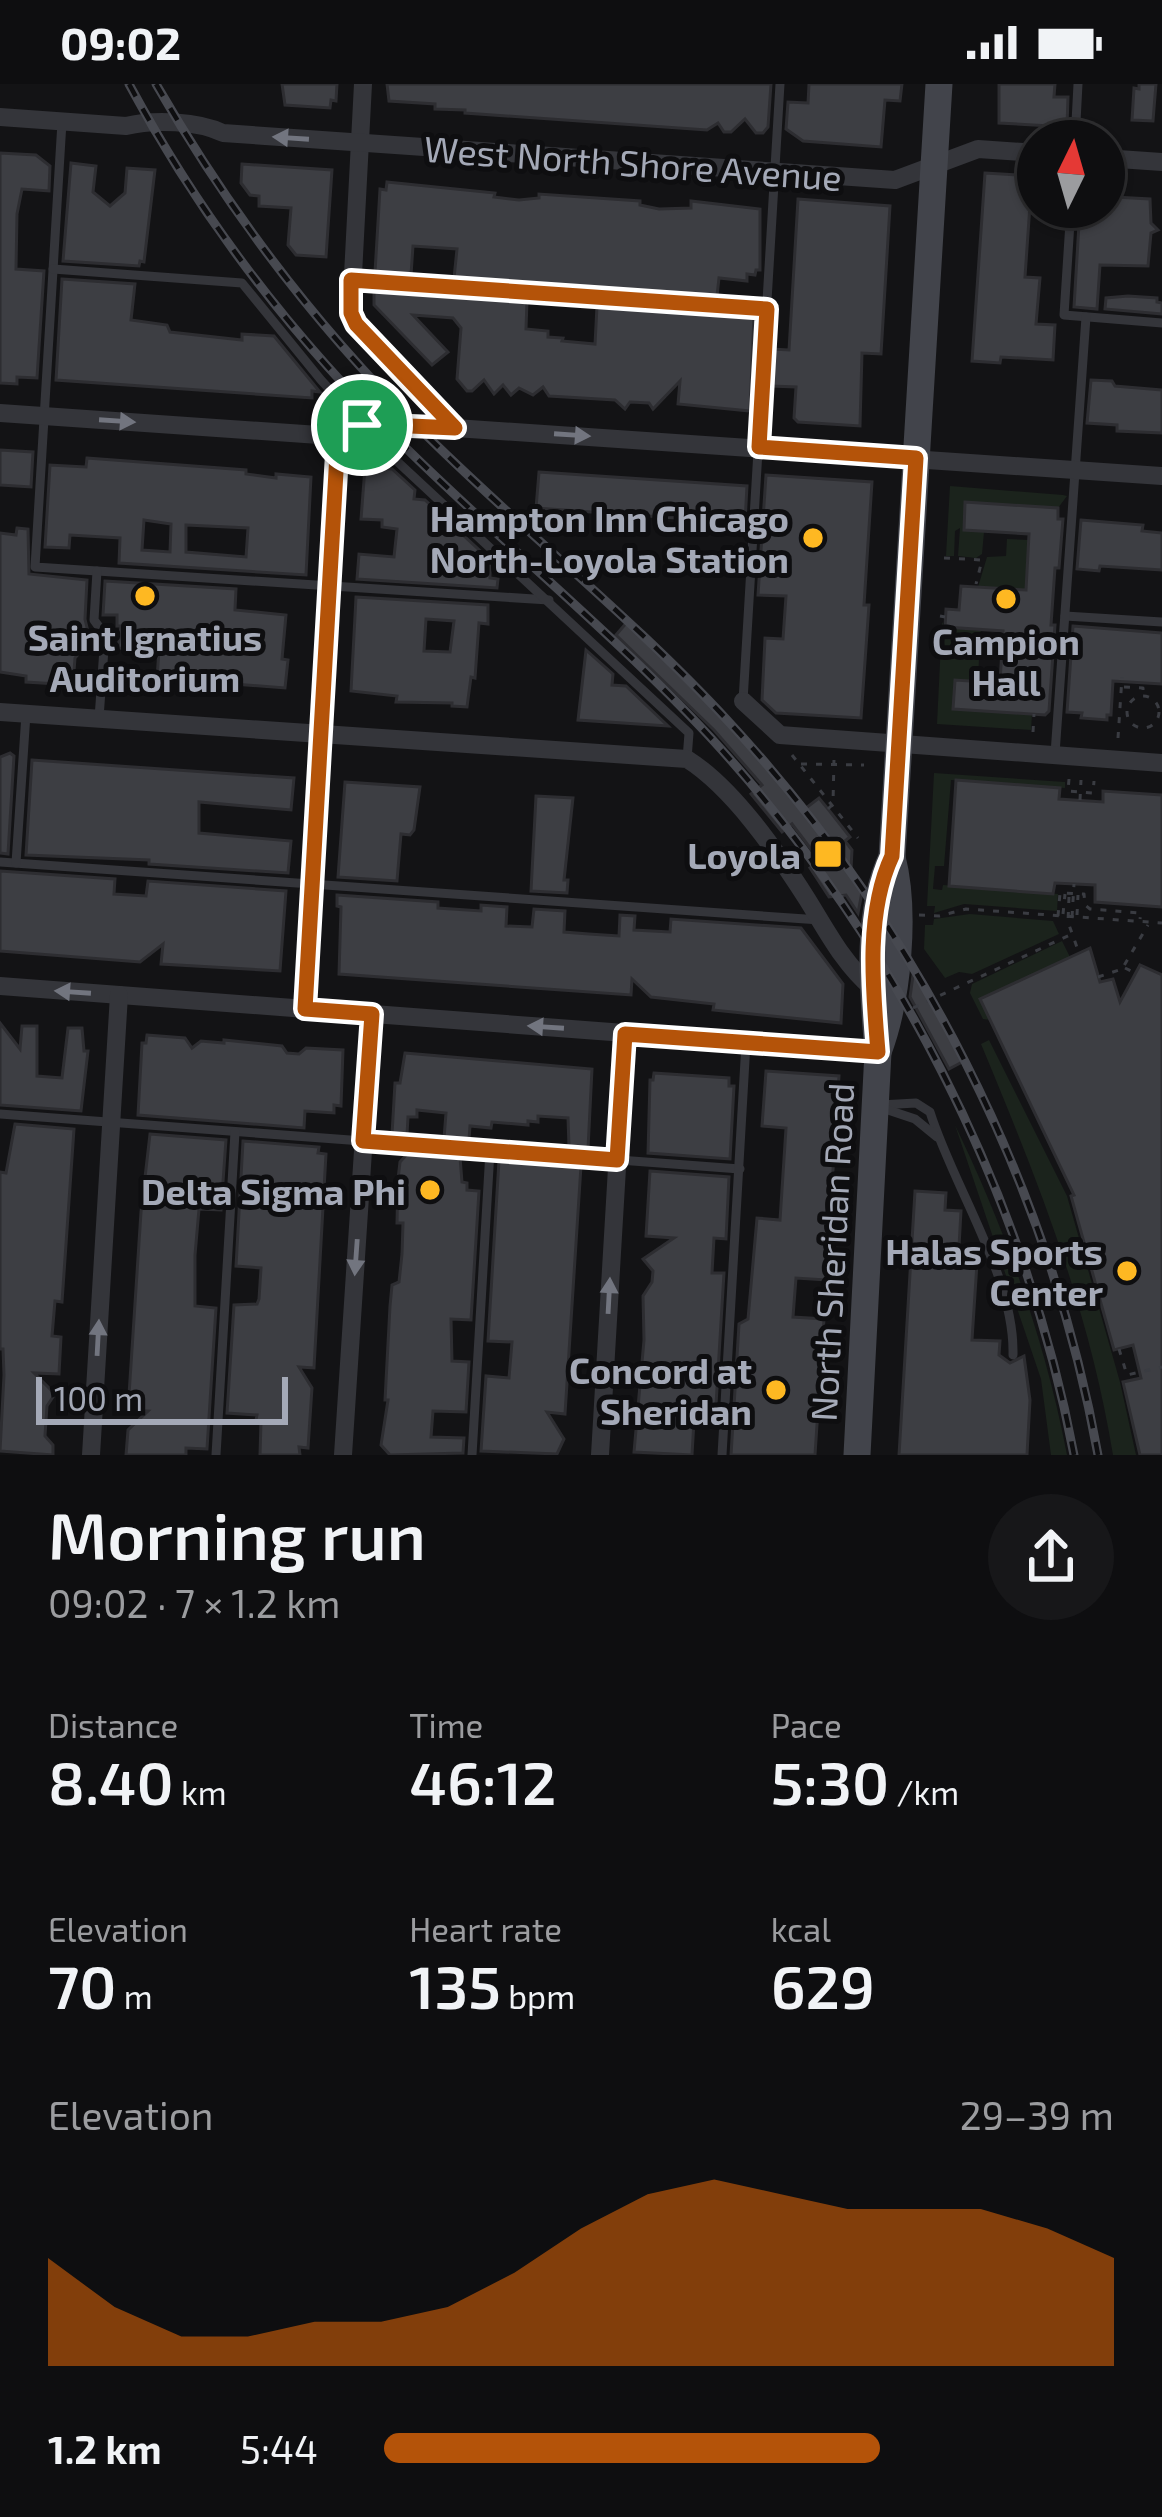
<!DOCTYPE html>
<html lang="en">
<head>
<meta charset="utf-8">
<style>
  body { margin:0; font-family:"Exo 2",sans-serif; background:#171719; color:#f1f3f6; height:100vh; display:flex; flex-direction:column; font-size:45px; white-space:nowrap }
  * { box-sizing:border-box; margin:0 }
  p { font-size:39px; color:#9b9c9f }
  .icon { flex:none; width:66px; height:66px; fill:none; stroke:currentColor; stroke-width:2; stroke-linecap:round; stroke-linejoin:round }
  .map { position:relative; height:1371px; overflow:hidden }
  .drawer { display:flex; flex-direction:column; background:#0e0e10; flex:1 }
  .drawer>* { flex:none }
  .needle { width:78px; rotate:5deg }
  .buttons { position:absolute; left:1017px; top:36px; display:grid; gap:24px }
  .buttons a { display:grid; place-items:center; width:108px; height:108px; border-radius:50%; background:#0e0e10; box-shadow:0 3px 9px #0004,0 0 0 3px #2e2e30; font-size:60px }
  .scale { position:absolute; left:36px; bottom:30px; width:252px; box-sizing:border-box; padding-left:12px; border:6px solid #a4a9b7; border-top:0; font-size:33px; line-height:42px; white-space:nowrap; color:#a4a9b7; -webkit-text-stroke:9px #0e0e10; paint-order:stroke }
  .pin { position:absolute; display:grid; place-items:center; width:102px; height:102px; color:#fff; margin:-51px; border:6px solid #fff; border-radius:50%; box-shadow:0 3px 12px #0007 }
  .round { display:grid; place-items:center; flex:none; width:126px; height:126px; border-radius:63px; background:#171719 }
  .head { display:flex; align-items:center; justify-content:space-between; height:204px; padding:0 48px }
  h1 { font-size:66px; font-weight:600; line-height:90px }
  .metrics { display:grid; grid-template-columns:repeat(3,1fr); gap:18px; height:204px; padding:12px 48px }
  .metrics div { display:grid; align-content:center }
  .metrics b { font-size:60px; font-weight:600 }
  .metrics small { font-size:33px; font-weight:400 }
  .metrics p { font-size:33px }
  .chart { height:336px; padding:24px 48px }
  .chart p { display:flex; justify-content:space-between }
  .chart svg { width:100%; height:216px; margin-top:12px; fill:#b45309; opacity:.7 }
  ul { padding:0 48px; list-style:none; font-size:39px }
  li { display:grid; grid-template-columns:192px 144px 1fr; align-items:center; height:90px }
  li i { height:30px; border-radius:15px; background:#b45309 }
  .status { display:flex; justify-content:space-between; align-items:center; height:84px; padding:0 60px; background:#0e0e10; direction:ltr }
  .status svg { height:33px; fill:currentColor }
  .map>svg:first-child { display:block }
  .green { fill:#1b231c }
  .building { fill:#3d3e43; stroke:#2d2d31; stroke-width:3; fill-rule:evenodd }
  .lines { fill:none; stroke-linecap:round; stroke-linejoin:round }
  .path { stroke:#3a3c42; stroke-width:3; stroke-dasharray:6 9; stroke-linecap:butt }
  .service { stroke:#34353a; stroke-width:9 }
  .minor { stroke:#34353a; stroke-width:18 }
  .secondary { stroke:#42444b; stroke-width:27 }
  .rail-casing { stroke:#474950; stroke-width:9 }
  .rail { stroke:#0e0e10; stroke-width:4.5; stroke-dasharray:14; stroke-linecap:butt }
  .oneway { fill:#72757f }
  .route-casing { stroke:#fff; stroke-width:24 }
  .route { stroke:#b45309; stroke-width:15 }
  .poi-dot { fill:#feb822; stroke:#0e0e10; stroke-width:4.5 }
  .labels { text-anchor:middle; dominant-baseline:central; stroke-width:10; stroke-linejoin:round; paint-order:stroke }
  .street-label { font-size:36px; fill:#a4a9b7; stroke:#0e0e10 }
  .poi-label { font-size:36px; font-weight:bold; fill:#a4a9b7; stroke:#0e0e10; text-anchor:end }
</style>
</head>
<body>
<div class="status"><b>09:02</b><svg viewBox="0 0 49 12"><path d="M0 12V9h3v3zM5 12V6h3v6zM10 12V3h3v9zM15 12V0h3v12zM26 1h20v11H26zM47 4h2v5h-2z"/></svg></div>
<div class="map">
<svg width="1162" height="1371" viewBox="0 0 1162 1371">
  <rect width="100%" height="100%" fill="#131315"/>
  <g class="green">
    <polygon points="950,402 1063,411 1067,412 1058,424 966,418 964,446 984,448 982,470 976,474 958,472 960,444 955,447 954,472 946,472"/>
    <polygon points="1007,455 1029,456 1026,506 978,503 987,473 1006,472"/>
    <polygon points="942,538 945,543 981,547 979,570 960,569 959,573 979,575 978,595 974,597 1032,630 1031,646 937,640"/>
    <polygon points="934,689 1065,698 1065,704 951,696 944,782 935,782 933,805 942,806 943,801 1058,810 1057,827 964,820 934,829 935,822 927,822"/>
    <polygon points="970,830 1053,837 1059,850 972,890 959,888 945,894 924,865 925,841 933,841 934,835"/>
    <polygon points="1062,857 1070,873 981,914 990,936 983,935 970,909 972,900"/>
    <path d="M 989,956 L 1067,1112 L 1120,1298 L 1136,1371 L 1113,1371 C 1089,1224 1038,1097 981,960 Z"/>
    <path d="M 955,1041 C 1006,1147 1045,1256 1067,1371 L 1051,1371 L 1041,1295 Z"/>
  </g>
  <g class="building">
    <polygon points="282,0 337,0 336,17 331,16 330,24 285,21"/>
    <polygon points="387,0 771,0 768,43 763,49 756,49 745,35 731,48 724,48 718,39 707,46 465,29 465,26 435,25 435,20 389,17"/>
    <polygon points="809,0 902,0 900,17 885,16 881,63 803,57 786,45 788,18 808,19"/>
    <polygon points="999,0 1055,0 1054,13 1068,13 1067,43 999,39"/>
    <polygon points="1139,0 1156,0 1153,37 1132,36 1134,4 1139,5"/>
    <polygon points="0,69 36,71 50,82 49,107 22,105 17,130 16,185 44,187 37,294 17,293 17,300 0,299"/>
    <polygon points="71,79 96,82 93,108 110,122 125,109 127,84 155,86 144,178 140,177 139,182 63,177"/>
    <polygon points="242,80 332,86 326,173 296,171 288,161 291,124 259,122 259,112 250,111 241,99"/>
    <polygon points="985,89 1032,92 1025,193 1040,194 1036,240 1055,241 1053,276 1001,273 1000,279 972,277"/>
    <polygon points="387,98 495,109 494,113 519,116 539,114 539,110 640,117 640,121 659,125 691,124 691,117 760,125 760,186 756,186 755,191 747,190 747,197 719,194 717,212 454,194 457,165 413,162 411,191 375,188 380,105 386,106"/>
    <polygon points="1114,113 1150,115 1151,139 1158,146 1151,149 1148,182 1100,181 1097,225 1074,223 1080,123 1108,123 1113,121"/>
    <polygon points="798,115 890,122 881,270 862,269 860,342 798,338 794,334 796,303 771,302 773,265 789,266"/>
    <polygon points="62,195 135,200 131,236 167,241 170,248 242,256 242,250 274,252 320,308 312,307 312,314 56,296"/>
    <polygon points="374,207 527,217 526,245 548,247 548,253 563,254 562,257 595,260 597,222 754,233 750,327 678,320 680,297 653,325 649,319 630,318 625,325 615,316 549,312 543,303 533,311 519,304 511,311 503,301 494,310 484,296 472,307 467,307 457,295 461,244 453,234 413,231 448,268 432,281 374,221"/>
    <polygon points="1128,212 1157,214 1157,218 1162,219 1162,230 1105,225 1106,214"/>
    <polygon points="1091,296 1112,297 1115,302 1162,306 1162,349 1117,347 1117,341 1087,339"/>
    <polygon points="0,366 33,368 31,403 0,401"/>
    <path d="M 87,374 L 246,386 L 246,390 L 276,394 L 276,390 L 311,393 L 306,491 L 119,479 L 120,454 L 70,451 L 69,464 L 45,463 L 50,381 L 86,383 ZM 144,436 L 171,440 L 170,468 L 142,466 ZM 186,441 L 248,444 L 246,473 L 186,468 Z"/>
    <polygon points="365,383 392,385 415,406 414,415 425,416 490,476 490,494 498,495 497,504 357,495 359,470 394,473 397,445 382,443 382,436 361,435"/>
    <polygon points="539,388 747,402 745,439 536,424"/>
    <polygon points="766,391 872,398 864,521 869,521 861,634 776,629 762,616 765,554 783,555 786,512 758,511"/>
    <polygon points="965,418 1058,424 1058,435 1063,435 1059,484 1055,484 1051,541 1055,541 1049,627 1045,631 953,625 955,596 1000,599 1003,547 945,543 946,525 959,526 961,502 1026,506 1029,450 964,446"/>
    <polygon points="1081,436 1143,441 1142,447 1162,449 1162,486 1100,482 1099,487 1077,485"/>
    <polygon points="17,444 28,445 29,490 87,496 85,535 90,556 75,574 73,601 26,598 26,592 0,588 0,449 16,451"/>
    <polygon points="105,497 236,505 235,526 286,531 282,575 288,576 285,604 157,594 159,566 118,564 121,542 117,542 117,531 103,531"/>
    <path d="M 356,513 L 488,521 L 488,540 L 479,539 L 475,594 L 471,593 L 467,623 L 452,622 L 452,619 L 396,618 L 397,612 L 351,607 ZM 426,535 L 454,537 L 450,568 L 424,567 Z"/>
    <polygon points="628,537 728,634 806,724 819,714 828,725 850,753 845,757 852,766 851,786 863,803 858,829 846,811 829,813 810,784 820,777 792,740 782,748 751,710 762,701 714,646 616,551"/>
    <polygon points="1073,542 1162,549 1162,600 1113,597 1111,631 1107,631 1107,636 1081,634 1082,629 1067,628"/>
    <polygon points="586,566 613,590 612,601 626,602 668,642 578,636"/>
    <polygon points="10,669 14,672 8,770 0,769 0,673"/>
    <polygon points="32,676 294,694 291,726 199,718 199,749 291,757 288,789 149,780 149,776 26,771"/>
    <polygon points="956,696 1060,704 1059,715 1103,718 1103,707 1162,711 1162,823 1095,818 1095,801 1055,799 1053,810 949,802"/>
    <polygon points="345,698 420,703 414,746 410,751 401,750 397,797 338,793"/>
    <polygon points="536,712 573,714 564,796 568,796 567,809 531,807"/>
    <polygon points="0,787 115,795 114,810 146,812 148,797 286,807 280,887 161,880 163,860 140,878 0,867"/>
    <polygon points="337,811 438,818 438,824 481,827 481,821 507,823 506,842 532,843 534,825 565,827 564,848 589,850 619,852 620,831 635,832 634,846 670,848 671,835 801,844 843,900 841,939 713,926 714,920 651,913 632,895 631,911 339,890 341,823 337,822"/>
    <polygon points="1090,864 1100,898 1113,895 1120,918 1140,881 1162,891 1162,1371 1140,1371 1123,1298 1141,1294 1133,1261 1114,1266 1071,1112 1074,1111 980,915"/>
    <polygon points="914,884 966,976 949,985 910,913"/>
    <polygon points="0,939 20,965 22,942 37,942 37,992 62,994 68,944 82,944 84,967 88,967 81,1027 0,1021"/>
    <polygon points="147,951 185,954 192,964 201,957 224,959 224,956 282,962 287,969 299,970 306,964 343,966 341,1022 334,1021 334,1029 305,1027 304,1044 138,1031 142,959 146,959"/>
    <polygon points="405,969 592,985 588,1065 569,1063 568,1034 538,1032 538,1038 528,1037 528,1041 492,1038 491,1044 470,1042 469,1056 444,1054 446,1029 417,1026 417,1033 408,1033 407,1051 392,1050 395,999 400,999"/>
    <polygon points="766,987 839,992 826,1196 796,1194 793,1233 824,1235 815,1371 731,1371 739,1240 748,1235 757,1134 780,1136 786,1044 762,1042"/>
    <polygon points="654,989 729,994 729,1002 734,1002 730,1075 648,1069 650,996 653,996"/>
    <polygon points="15,1040 74,1045 62,1218 55,1217 52,1252 61,1253 59,1290 34,1289 55,1310 47,1322 45,1352 53,1361 53,1371 0,1367 4,1291 3,1265 0,1265 0,1088 6,1089"/>
    <polygon points="150,1050 226,1056 221,1126 199,1125 195,1171 195,1222 216,1224 207,1365 186,1364 186,1371 126,1371 128,1346 148,1327 128,1326 141,1128"/>
    <polygon points="243,1057 319,1063 318,1069 326,1070 314,1284 299,1283 312,1304 308,1364 299,1363 300,1371 260,1371 261,1337 256,1336 257,1331 227,1329 234,1221 257,1220 259,1215 261,1184 236,1182"/>
    <polygon points="408,1069 460,1073 462,1098 467,1099 467,1106 479,1107 471,1236 451,1235 452,1277 469,1278 466,1328 433,1327 431,1353 464,1354 463,1369 390,1371 381,1361 388,1316 385,1316 390,1222 392,1201 399,1198 402,1170 403,1139 397,1139 398,1095 400,1078"/>
    <polygon points="499,1076 581,1082 565,1330 547,1328 564,1355 557,1370 481,1367 486,1292 509,1294 512,1258 488,1257"/>
    <polygon points="650,1087 729,1093 726,1155 714,1154 712,1189 724,1189 716,1321 695,1320 692,1371 634,1368 644,1256 643,1212 652,1198 653,1187 643,1175 674,1154 646,1152"/>
    <polygon points="915,1107 946,1109 945,1126 961,1127 959,1163 978,1164 972,1256 1000,1257 999,1271 1010,1279 1024,1272 1030,1316 1027,1371 899,1371"/>
  </g>
  <g class="lines">
    <g class="path">
      <polyline points="944,474 982,476 976,500"/>
      <polyline points="940,532 945,533"/>
      <polyline points="1124,603 1143,604 1143,611"/>
      <circle cx="1143" cy="628" r="16"/>
      <polyline points="1033,648 1034,630"/>
      <polyline points="1118,654 1122,593"/>
      <polyline points="792,671 858,754"/>
      <polyline points="801,680 864,681"/>
      <polyline points="1069,695 1068,707 1093,709 1094,697"/>
      <polyline points="1080,716 1081,696"/>
      <polyline points="828,725 833,720 834,675"/>
      <polyline points="842,811 842,817"/>
      <polyline points="1069,813 1068,838 1079,869"/>
      <polyline points="1063,830 1065,810"/>
      <polyline points="919,831 939,832 966,825 1162,839"/>
      <polyline points="1077,831 1078,811"/>
      <polyline points="1058,832 1060,809 1084,810 1085,821 1090,825 1141,829 1140,835"/>
      <polyline points="1072,833 1074,800"/>
      <polyline points="1125,884 1135,889"/>
      <polyline points="1098,893 1122,885 1148,841"/>
      <polyline points="913,924 1072,850"/>
      <polyline points="1119,1265 1127,1291 1162,1283"/>
    </g>
    <g class="service">
      <polyline points="62,38 35,483 549,516"/>
      <polyline points="1075,57 1078,0"/>
      <polyline points="1071,123 1064,231 1162,239"/>
      <polyline points="53,185 242,199 321,296 387,368 689,649 687,675"/>
      <polyline points="353,196 767,225"/>
      <polyline points="97,487 94,536 105,551 99,634"/>
      <polyline points="1065,532 1162,538"/>
      <polyline points="743,617 780,0"/>
      <polyline points="1055,670 1086,233"/>
      <polyline points="0,778 820,836"/>
      <polyline points="16,779 26,630"/>
      <path d="M 880,1021 L 916,1019 L 930,1028 C 953,1102 1015,1193 1013,1271"/>
      <polyline points="879,1023 915,1035 937,1053"/>
      <polyline points="0,1030 740,1085"/>
      <polyline points="216,1371 235,1048"/>
      <polyline points="472,1371 490,1067"/>
      <polyline points="722,1371 746,959"/>
    </g>
    <g class="minor">
      <polyline points="363,0 351,229 356,240 455,344"/>
      <path d="M 0,33 L 126,42 C 154,35 198,37 223,49 L 895,96 L 978,65 L 1038,69"/>
      <polyline points="1104,74 1162,78"/>
      <polyline points="0,329 348,353"/>
      <polyline points="338,353 366,340 455,344 1162,392"/>
      <polyline points="743,617 780,651 1162,679"/>
      <path d="M 0,628 L 687,675 C 733,704 777,768 807,815 C 827,847 843,879 872,904"/>
      <polyline points="0,902 878,968"/>
      <polyline points="305,925 338,353"/>
      <polyline points="91,1371 119,911"/>
      <polyline points="343,1371 372,930"/>
      <polyline points="600,1371 625,949"/>
    </g>
    <g class="secondary">
      <path d="M 878,968 C 898,915 906,828 892,773 L 939,0"/>
      <path d="M 857,1371 L 878,968 C 873,906 865,830 892,773"/>
    </g>
    <defs>
      <g id="rail">
        <path d="M 129,0 C 202,136 297,259 408,366 C 507,463 615,551 710,653 C 892,851 1024,1106 1074,1371"/>
        <path d="M 156,0 C 229,127 315,241 419,344 C 519,444 632,533 728,637 C 916,840 1049,1098 1098,1371"/>
      </g>
    </defs>
    <use href="#rail" class="rail-casing"/>
    <use href="#rail" class="rail"/>
  </g>
  <defs><path id="oneway-solid" d="M-6-.8H1V-3.2L6.5 0L1 3.2V.8H-6Z" transform="scale(3)"/></defs>
  <g class="oneway">
    <use href="#oneway-solid" transform="translate(291 54) rotate(-176)"/>
    <use href="#oneway-solid" transform="translate(117 337) rotate(4)"/>
    <use href="#oneway-solid" transform="translate(572 351) rotate(4)"/>
    <use href="#oneway-solid" transform="translate(73 908) rotate(-176)"/>
    <use href="#oneway-solid" transform="translate(546 943) rotate(-176)"/>
    <use href="#oneway-solid" transform="translate(356 1173) rotate(94)"/>
    <use href="#oneway-solid" transform="translate(609 1212) rotate(-87)"/>
    <use href="#oneway-solid" transform="translate(98 1254) rotate(-87)"/>
  </g>
  <g class="lines">
    <defs>
      <path id="route" d="M 351,196 L 767,225 L 759,363 L 916,374 L 892,772 C 865,830 873,906 878,968 L 625,950 L 617,1076 L 363,1057 L 372,930 L 305,925 L 338,353 L 366,340 L 455,344 L 356,240 L 351,229 Z"/>
    </defs>
    <use href="#route" class="route-casing"/>
    <use href="#route" class="route"/>
  </g>
  <g class="poi-dot">
    <circle cx="813" cy="454" r="12"/>
    <circle cx="145" cy="512" r="12"/>
    <circle cx="1006" cy="515" r="12"/>
    <rect x="813" y="755" width="30" height="30" rx="6"/>
    <circle cx="430" cy="1106" r="12"/>
    <circle cx="1127" cy="1187" r="12"/>
    <circle cx="776" cy="1306" r="12"/>
  </g>
  <g class="labels">
    <g class="street-label">
      <text transform="translate(633 78) rotate(4)">West North Shore Avenue</text>
      <text transform="translate(831 1168) rotate(-87)">North Sheridan Road</text>
    </g>
    <g class="poi-label">
      <text x="789" y="433">Hampton Inn Chicago<tspan x="789" dy="41">North-Loyola Station</tspan></text>
      <text x="145" y="552" text-anchor="middle">Saint Ignatius<tspan x="145" dy="41">Auditorium</tspan></text>
      <text x="1006" y="556" text-anchor="middle">Campion<tspan x="1006" dy="41">Hall</tspan></text>
      <text x="801" y="770">Loyola</text>
      <text x="406" y="1106">Delta Sigma Phi</text>
      <text x="1103" y="1166">Halas Sports<tspan x="1103" dy="41">Center</tspan></text>
      <text x="752" y="1285">Concord at<tspan x="752" dy="41">Sheridan</tspan></text>
    </g>
  </g>
</svg>
<div class="buttons">
<a><svg class="needle" viewBox="-14 -14 28 28"><path d="M0-13l5 13h-10z" fill="#e53935"/><path d="M0 13l5-13h-10z" fill="#9b9c9f"/></svg></a>
</div>
<div class="scale">100 m</div>
<div class="pin" style="left:362px;top:341px;background:#1e9e55"><svg class="icon" aria-label="arrive" viewBox="0 0 24 24"><path d="M6 21V4h12l-3 4 3 4H6"/></svg></div>
</div>
<section class="drawer">
<div class="head"><div><h1>Morning run</h1><p>09:02 · 7 × 1.2 km</p></div><a class="round"><svg class="icon" aria-label="share" viewBox="0 0 24 24"><path d="M12 15V3M7 8l5-5 5 5M5 13v7h14v-7"/></svg></a></div>
<div class="metrics">
<div><p>Distance</p><b>8.40<small> km</small></b></div>
<div><p>Time</p><b>46:12</b></div>
<div><p>Pace</p><b>5:30<small> /km</small></b></div>
</div>
<div class="metrics">
<div><p>Elevation</p><b>70<small> m</small></b></div>
<div><p>Heart rate</p><b>135<small> bpm</small></b></div>
<div><p>kcal</p><b>629</b></div>
</div>
<div class="chart"><p><span>Elevation</span>29–39 m</p>
<svg viewBox="0 0 160 44" preserveAspectRatio="none"><path d="M0 44V22L10 32L20 38L30 38L40 35L50 35L60 32L70 25L80 16L90 9L100 6L110 9L120 12L130 12L140 12L150 16L160 22V44z"/></svg>
</div>
<ul>
<li><b>1.2 km</b>5:44<i style="width:68%"></i></li>
</ul>
</section>
</body>
</html>
